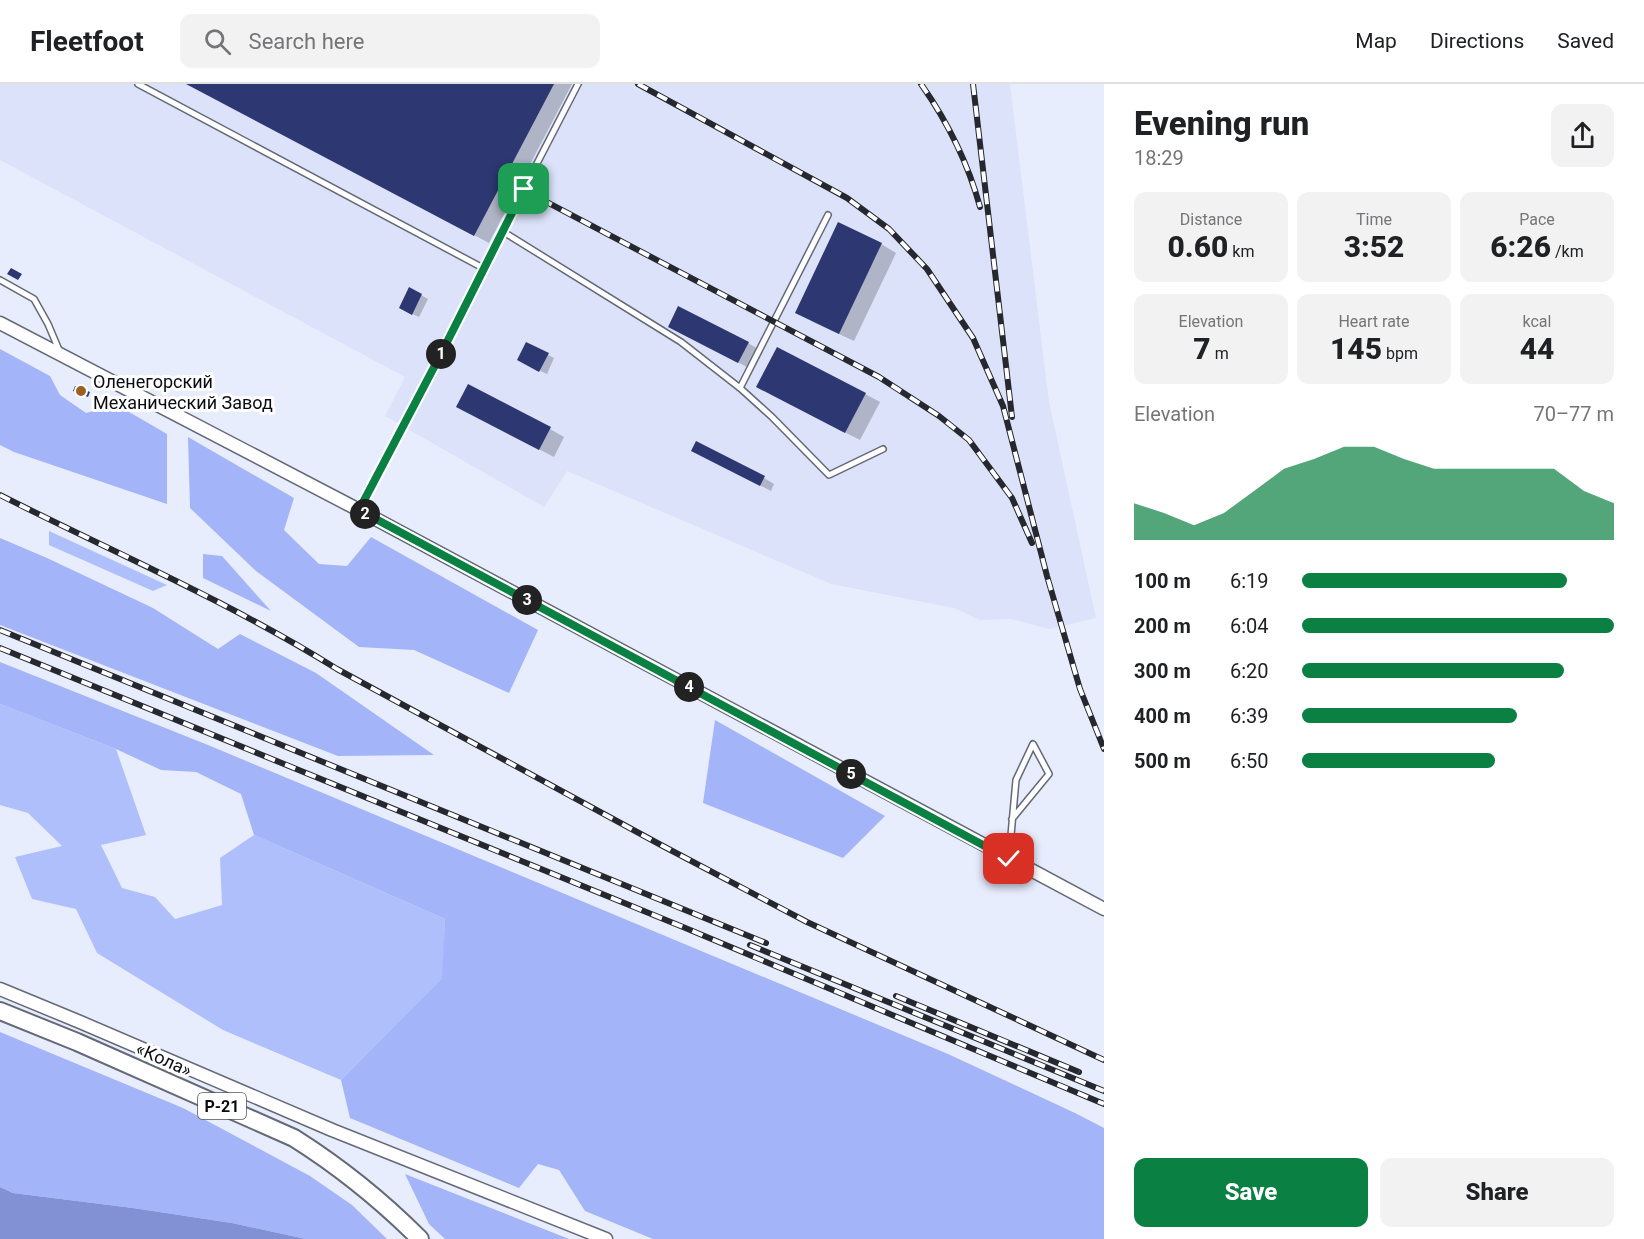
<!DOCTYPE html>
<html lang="en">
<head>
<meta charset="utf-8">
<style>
  body { margin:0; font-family:Roboto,sans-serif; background:#f2f2f2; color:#202124; height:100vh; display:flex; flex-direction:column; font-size:22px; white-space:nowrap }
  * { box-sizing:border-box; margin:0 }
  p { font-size:20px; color:#757577 }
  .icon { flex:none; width:33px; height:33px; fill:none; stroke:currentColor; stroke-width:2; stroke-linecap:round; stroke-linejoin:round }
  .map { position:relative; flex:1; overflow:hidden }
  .panel { display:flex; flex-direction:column; background:#fff; width:540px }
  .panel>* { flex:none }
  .pin { position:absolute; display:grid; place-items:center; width:51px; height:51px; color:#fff; margin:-26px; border-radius:12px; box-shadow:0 3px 9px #0006 }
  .km { position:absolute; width:30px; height:30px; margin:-15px; border-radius:50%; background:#222; color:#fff; font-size:16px; line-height:30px; text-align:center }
  .round { display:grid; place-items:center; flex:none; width:63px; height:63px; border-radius:12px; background:#f2f2f2 }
  .head { display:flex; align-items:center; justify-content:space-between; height:102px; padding:0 30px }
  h1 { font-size:33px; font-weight:800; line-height:45px }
  .metrics { display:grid; grid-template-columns:repeat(3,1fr); gap:9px; height:102px; padding:6px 30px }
  .metrics div { display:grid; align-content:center; border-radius:12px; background:#f2f2f2; text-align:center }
  .metrics b { font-size:30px; font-weight:800 }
  .metrics small { font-size:16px; font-weight:400 }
  .metrics p { font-size:16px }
  .chart { height:168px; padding:12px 30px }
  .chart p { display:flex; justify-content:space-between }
  .chart svg { width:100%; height:108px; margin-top:6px; fill:#0b8043; opacity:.7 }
  .action { display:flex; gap:12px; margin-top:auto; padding:12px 30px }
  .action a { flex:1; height:69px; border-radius:12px; background:#0b8043; color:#fff; font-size:24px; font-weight:800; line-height:69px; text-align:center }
  .action a+a { background:#f2f2f2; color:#202124 }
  ul { padding:0 30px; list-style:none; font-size:20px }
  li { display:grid; grid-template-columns:96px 72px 1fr; align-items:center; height:45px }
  li i { height:15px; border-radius:8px; background:#0b8043 }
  header { display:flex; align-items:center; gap:36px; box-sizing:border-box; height:84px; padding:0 30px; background:#fff; border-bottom:2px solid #e0e0e0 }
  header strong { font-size:28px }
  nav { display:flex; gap:33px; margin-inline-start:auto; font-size:21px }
  .search { width:420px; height:54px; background:#f2f2f2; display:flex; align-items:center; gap:15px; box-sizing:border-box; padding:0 21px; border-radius:12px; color:#757577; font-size:22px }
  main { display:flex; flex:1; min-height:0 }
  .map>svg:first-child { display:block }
  .built { fill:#dbe2f9 }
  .green { fill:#afbffc }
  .forest { fill:#a3b4f9 }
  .water { fill:#8291d3 }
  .shadow { fill:#0003 }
  .building { fill:#2d3771 }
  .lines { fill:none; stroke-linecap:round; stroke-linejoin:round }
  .service-casing { stroke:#656977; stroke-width:8 }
  .tertiary-casing { stroke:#656977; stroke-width:15 }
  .trunk-casing { stroke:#656977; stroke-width:20 }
  .service { stroke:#fff; stroke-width:5 }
  .tertiary { stroke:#fff; stroke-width:12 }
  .trunk { stroke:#fff; stroke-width:16 }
  .rail-casing { stroke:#26282f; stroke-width:6 }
  .rail { stroke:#fff; stroke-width:4; stroke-dasharray:11; stroke-linecap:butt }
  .route-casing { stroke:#fff; stroke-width:12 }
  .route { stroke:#0b8043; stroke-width:8 }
  .poi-dot { fill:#9b6020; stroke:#fff; stroke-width:2 }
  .labels { text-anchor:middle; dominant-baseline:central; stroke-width:6; stroke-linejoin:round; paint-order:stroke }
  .shield { fill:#fff; stroke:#545559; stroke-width:1.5 }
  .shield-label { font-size:16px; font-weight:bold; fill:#0b0c12 }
  .poi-label { font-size:18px; fill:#0b0c12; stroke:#fff; text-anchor:start }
  .street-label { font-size:18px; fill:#0b0c12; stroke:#fff }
</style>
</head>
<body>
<header>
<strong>Fleetfoot</strong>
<div class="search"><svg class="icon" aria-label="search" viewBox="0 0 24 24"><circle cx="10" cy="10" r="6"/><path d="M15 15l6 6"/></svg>Search here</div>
<nav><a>Map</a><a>Directions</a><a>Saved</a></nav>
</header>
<main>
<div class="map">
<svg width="1104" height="1155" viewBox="0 0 1104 1155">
  <rect width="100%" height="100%" fill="#e8edfe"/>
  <polygon class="built" points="0,0 1010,0 1049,318 1096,534 1049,545 1011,535 980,536 954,524 831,500 567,387 544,423 385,332 405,293 0,76"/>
  <g class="green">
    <polygon points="49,447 167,501 153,507 49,461"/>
    <polygon points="0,620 116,665 146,751 101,761 122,804 155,813 175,835 222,821 220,774 254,751 445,835 443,895 341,996 223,946 97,869 76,825 32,815 15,773 62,762 28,729 0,721"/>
  </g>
  <g class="forest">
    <polygon points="0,265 50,292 60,311 86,329 117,321 167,350 167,420 14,368 0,361"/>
    <polygon points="188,353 294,414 284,446 319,480 347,482 371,453 538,546 509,609 414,566 359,563 256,487 190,424"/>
    <polygon points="0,454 47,474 153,524 218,565 240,550 316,589 434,671 338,672 0,541"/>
    <polygon points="203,470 222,472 271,527 203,494"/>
    <polygon points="0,578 208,661 948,970 1075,1029 1104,1044 1104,1155 653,1155 585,1127 559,1086 538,1080 519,1104 350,1034 341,996 442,895 445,835 254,751 241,710 196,688 161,686 116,665 0,620"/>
    <polygon points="715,636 885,732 843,774 703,719"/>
    <polygon points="0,948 183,1024 310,1092 352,1121 387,1155 306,1155 232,1139 133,1124 13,1109 0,1103"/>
    <polygon points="405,1090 569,1155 445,1155 429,1140"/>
  </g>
  <polygon class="water" points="0,1103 13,1109 133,1124 232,1139 306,1155 0,1155"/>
  <g class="shadow">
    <polygon points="188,0 572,0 489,159"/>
    <polygon points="881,160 896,169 854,257 811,237"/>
    <polygon points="421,211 428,215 419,233 408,228"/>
    <polygon points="680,249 748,259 758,265 749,284"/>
    <polygon points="548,271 554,274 547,290 525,280"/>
    <polygon points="865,310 880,318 860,356 772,311"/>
    <polygon points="472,330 550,345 564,353 554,373"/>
    <polygon points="703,372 764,394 774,400 771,407"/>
  </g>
  <g class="building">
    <polygon points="186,0 554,0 474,152"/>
    <polygon points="838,138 882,159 839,250 795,229"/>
    <polygon points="11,184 22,190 18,196 7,190"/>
    <polygon points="409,203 422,210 412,231 399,224"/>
    <polygon points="678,222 749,258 738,279 668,243"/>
    <polygon points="526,258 549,269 539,288 517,276"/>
    <polygon points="777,263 866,309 845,349 756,303"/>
    <polygon points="468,300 551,343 539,366 456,323"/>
    <polygon points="75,302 90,308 88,313 73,307"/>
    <polygon points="696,357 765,392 760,402 691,367"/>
  </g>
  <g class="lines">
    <defs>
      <g id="service">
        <polyline points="138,0 483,184 442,268 360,425"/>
        <polyline points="502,147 681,258 740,304 772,333 829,391 883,365"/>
        <polyline points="483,184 578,0"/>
        <polyline points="0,196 34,215 48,240 59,266"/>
        <polyline points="740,304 828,131"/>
        <polyline points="1009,773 1016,696 1033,660 1049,690 1012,735"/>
      </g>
      <g id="tertiary">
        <polyline points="0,239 359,426 1104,825"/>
        <polyline points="0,905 80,938 332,1046 606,1155"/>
      </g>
      <path id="trunk" d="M 0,927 L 77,958 L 294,1054 C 340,1083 382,1117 420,1155"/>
    </defs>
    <use href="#service" class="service-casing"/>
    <use href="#tertiary" class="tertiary-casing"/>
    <use href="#trunk" class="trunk-casing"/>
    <use href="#service" class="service"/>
    <use href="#tertiary" class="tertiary"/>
    <use href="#trunk" class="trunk"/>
    <defs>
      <g id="rail">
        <polyline points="638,0 847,114 889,145 927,185 973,254 1003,322 1047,492 1080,605 1104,665"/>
        <path d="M 921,0 C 947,37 968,79 980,123"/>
        <polyline points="973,0 1012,333"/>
        <polyline points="503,95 879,293 939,332 969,356 1012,414 1032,459"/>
        <path d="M 0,411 C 113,468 230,518 337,585 L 661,761 L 807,838 L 1104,976"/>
        <polyline points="0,546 766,859"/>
        <polyline points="0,564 683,843 1104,1020"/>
        <polyline points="750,861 1104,1007"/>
        <polyline points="896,912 1079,988"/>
      </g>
    </defs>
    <use href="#rail" class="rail-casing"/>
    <use href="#rail" class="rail"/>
  </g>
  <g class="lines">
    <defs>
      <polyline id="route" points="524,105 442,268 359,426 1009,775"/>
    </defs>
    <use href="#route" class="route-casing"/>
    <use href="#route" class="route"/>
  </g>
  <circle class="poi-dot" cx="81" cy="307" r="6"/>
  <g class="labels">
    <rect class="shield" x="198" y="1009" width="48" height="26" rx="4.5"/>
    <g class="shield-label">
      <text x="222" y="1022">Р-21</text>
    </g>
    <g class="poi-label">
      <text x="93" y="297">Оленегорский<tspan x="93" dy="21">Механический Завод</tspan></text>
    </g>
    <g class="street-label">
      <text transform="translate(164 975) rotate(24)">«Кола»</text>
    </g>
  </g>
</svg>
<div class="pin" style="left:524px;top:105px;background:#1e9e55"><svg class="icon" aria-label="arrive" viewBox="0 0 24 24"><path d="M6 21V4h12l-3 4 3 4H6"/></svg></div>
<div class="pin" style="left:1009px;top:775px;background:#d93025"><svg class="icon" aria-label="check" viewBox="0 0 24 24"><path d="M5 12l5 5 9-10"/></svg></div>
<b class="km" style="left:441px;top:270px">1</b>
<b class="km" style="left:365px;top:430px">2</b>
<b class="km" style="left:527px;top:516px">3</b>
<b class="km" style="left:689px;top:603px">4</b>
<b class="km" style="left:851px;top:690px">5</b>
</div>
<section class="panel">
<div class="head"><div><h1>Evening run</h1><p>18:29</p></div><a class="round"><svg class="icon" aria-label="share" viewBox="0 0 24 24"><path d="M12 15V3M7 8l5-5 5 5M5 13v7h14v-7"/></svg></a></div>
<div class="metrics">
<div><p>Distance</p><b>0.60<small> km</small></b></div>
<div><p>Time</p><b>3:52</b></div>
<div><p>Pace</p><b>6:26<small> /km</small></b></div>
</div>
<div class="metrics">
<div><p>Elevation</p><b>7<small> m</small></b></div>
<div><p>Heart rate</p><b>145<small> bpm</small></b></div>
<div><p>kcal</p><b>44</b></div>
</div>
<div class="chart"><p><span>Elevation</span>70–77 m</p>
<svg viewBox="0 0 160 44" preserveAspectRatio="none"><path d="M0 44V29L10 33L20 38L30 33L40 24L50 15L60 11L70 6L80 6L90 11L100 15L110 15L120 15L130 15L140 15L150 24L160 29V44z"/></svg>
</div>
<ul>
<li><b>100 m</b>6:19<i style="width:85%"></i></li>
<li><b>200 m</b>6:04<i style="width:100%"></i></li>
<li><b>300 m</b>6:20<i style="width:84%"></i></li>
<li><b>400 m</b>6:39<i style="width:69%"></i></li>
<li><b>500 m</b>6:50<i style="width:62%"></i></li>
</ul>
<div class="action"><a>Save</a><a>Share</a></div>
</section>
</main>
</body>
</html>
